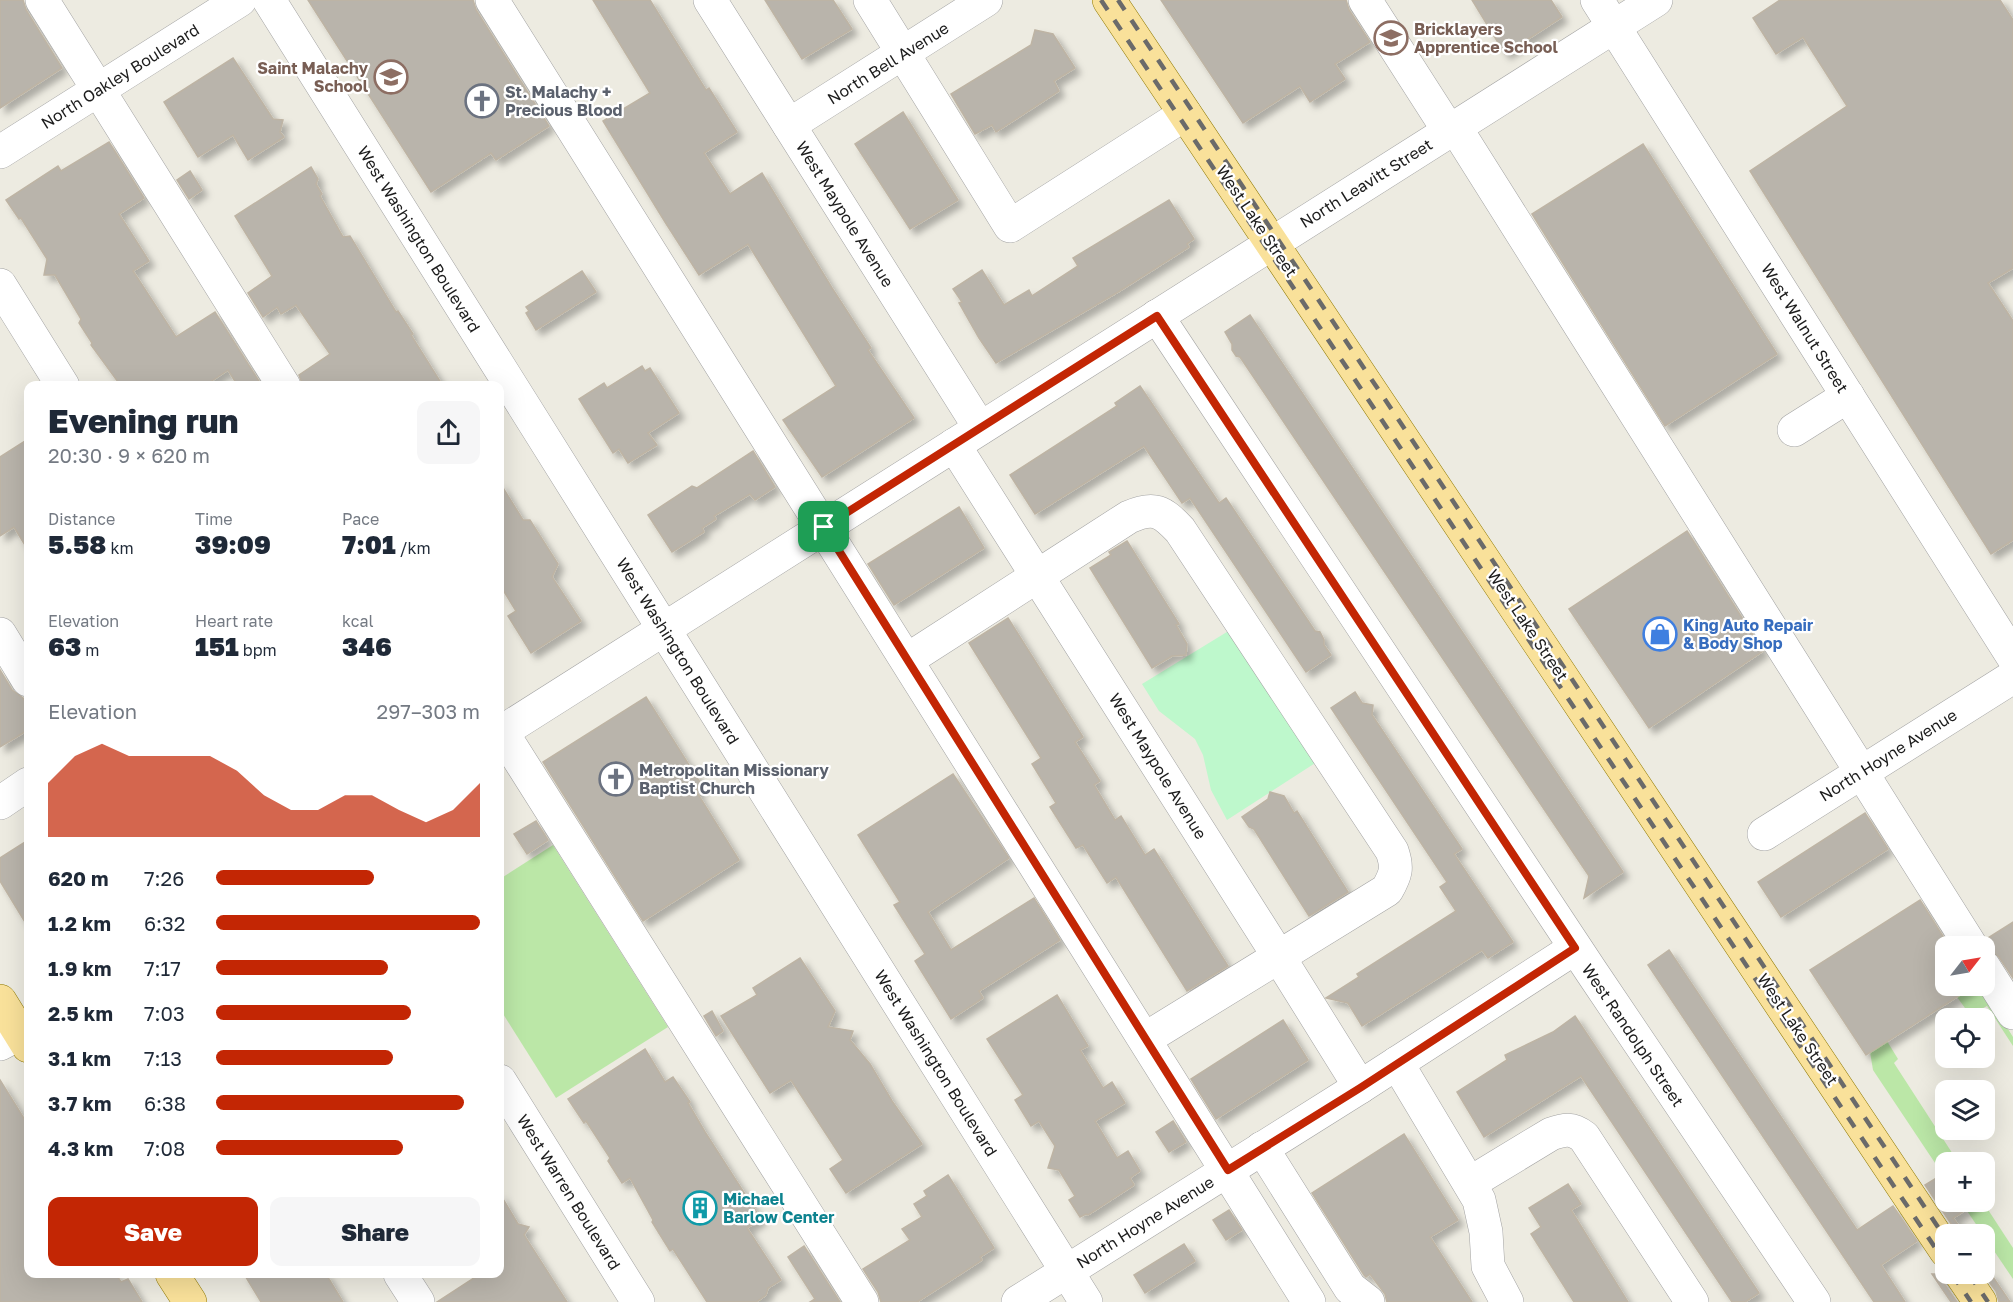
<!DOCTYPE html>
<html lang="en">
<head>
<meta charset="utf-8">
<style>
  body { margin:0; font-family:"Golos Text",sans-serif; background:#f6f6f7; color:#1f2937; height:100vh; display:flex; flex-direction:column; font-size:22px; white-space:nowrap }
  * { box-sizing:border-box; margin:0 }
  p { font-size:20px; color:#747a83 }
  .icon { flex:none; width:33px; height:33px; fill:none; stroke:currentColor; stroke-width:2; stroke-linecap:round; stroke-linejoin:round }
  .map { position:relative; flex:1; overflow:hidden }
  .panel { position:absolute; left:24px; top:381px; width:480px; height:897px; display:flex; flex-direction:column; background:#fff; border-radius:12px; box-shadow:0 6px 24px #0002 }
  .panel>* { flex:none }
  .needle { width:39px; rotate:59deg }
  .buttons { position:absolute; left:1935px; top:936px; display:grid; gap:12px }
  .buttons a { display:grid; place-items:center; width:60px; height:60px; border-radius:12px; background:#fff; box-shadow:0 6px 24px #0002; font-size:30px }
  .pin { position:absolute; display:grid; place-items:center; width:51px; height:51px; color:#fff; margin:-26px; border-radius:12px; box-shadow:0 3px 9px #0006 }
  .round { display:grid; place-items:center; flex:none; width:63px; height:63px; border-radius:12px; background:#f6f6f7 }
  .headline { display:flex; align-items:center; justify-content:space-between; height:102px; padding:0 24px }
  h1 { font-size:33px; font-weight:800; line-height:45px }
  .figures { display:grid; grid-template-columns:repeat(3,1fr); gap:9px; height:102px; padding:6px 24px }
  .figures div { display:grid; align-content:center }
  .figures b { font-size:26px; font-weight:800 }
  .figures small { font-size:16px; font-weight:400 }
  .figures p { font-size:16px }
  .chart { height:168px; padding:12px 24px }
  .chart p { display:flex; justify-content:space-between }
  .chart svg { width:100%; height:108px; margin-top:6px; fill:#c32604; opacity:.7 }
  .action { display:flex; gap:12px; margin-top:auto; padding:12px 24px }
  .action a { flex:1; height:69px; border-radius:12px; background:#c32604; color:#fff; font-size:24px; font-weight:800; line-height:69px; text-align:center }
  .action a+a { background:#f6f6f7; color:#1f2937 }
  ul { padding:0 24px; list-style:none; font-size:20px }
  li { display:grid; grid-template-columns:96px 72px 1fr; align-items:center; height:45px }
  li i { height:15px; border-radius:8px; background:#c32604 }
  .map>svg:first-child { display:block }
  .grass { fill:#bbe7a7 }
  .park { fill:#bef8cc }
  .building { fill:#b9b4ab; stroke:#beb4a4; stroke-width:1.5; filter:url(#shadow) }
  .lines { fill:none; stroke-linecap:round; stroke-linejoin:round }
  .minor-casing { stroke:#a3a3a3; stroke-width:34 }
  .major-casing { stroke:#907a03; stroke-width:34 }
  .minor { stroke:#fff; stroke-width:33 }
  .major { stroke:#f9e19a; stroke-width:33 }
  .rail { stroke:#6a6a6a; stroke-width:4.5; stroke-dasharray:12 12; stroke-linecap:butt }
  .route-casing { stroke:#fff; stroke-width:12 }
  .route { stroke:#c32604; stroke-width:8 }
  .labels { text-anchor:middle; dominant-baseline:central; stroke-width:4.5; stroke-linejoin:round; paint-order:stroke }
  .education-label { font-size:16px; font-weight:bold; fill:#785e54; stroke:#fff; text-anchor:start }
  .street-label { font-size:16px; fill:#1c1c1c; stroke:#fff }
  .worship-label { font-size:16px; font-weight:bold; fill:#5b616d; stroke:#fff; text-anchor:start }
  .shop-label { font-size:16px; font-weight:bold; fill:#366cbe; stroke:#fff; text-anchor:start }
  .culture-label { font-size:16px; font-weight:bold; fill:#0d838f; stroke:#fff; text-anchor:start }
</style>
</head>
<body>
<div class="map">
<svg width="2013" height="1302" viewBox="0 0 2013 1302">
  <defs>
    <filter id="shadow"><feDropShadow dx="5.5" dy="5.5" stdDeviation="3" flood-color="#0004"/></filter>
  </defs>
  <rect width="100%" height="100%" fill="#edebe1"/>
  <g class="grass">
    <polygon points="553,845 668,1027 556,1098 500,1009 500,879"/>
    <polygon points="1975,986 1981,986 2013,1037 2013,1046 1987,1006 1970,1015 1957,997"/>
    <polygon points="1887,1041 1898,1059 1894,1063 1958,1162 1946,1162 1945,1178 1873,1070 1870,1052"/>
    <polygon points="1961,1202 1983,1202 2013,1248 2013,1279"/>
  </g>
  <polygon class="park" points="1235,627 1323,758 1227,820 1211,790 1203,755 1195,739 1159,711 1142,684"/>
  <g class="building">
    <polygon points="0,0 23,0 26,10 62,68 0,108"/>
    <polygon points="308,0 473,0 476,10 549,126 496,160 491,153 431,192"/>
    <polygon points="593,0 650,0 706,90 709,88 737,132 704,153 730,194 762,173 832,288 871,348 868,350 914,418 822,477 783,420 836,386 748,244 699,275 665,222 603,121 650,93"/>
    <polygon points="765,0 833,0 852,29 802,59"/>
    <polygon points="1161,0 1346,0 1349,10 1370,42 1335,64 1345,79 1310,102 1300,86 1243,123"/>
    <polygon points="1472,0 1551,0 1562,17 1505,54"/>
    <polygon points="1780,0 2000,0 2013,20 2013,268 1988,283 2013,321 2013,540 1991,554 1750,171 1847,106 1803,37 1776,54 1753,18"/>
    <polygon points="1035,30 1053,34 1075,68 1054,81 1059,91 996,132 992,125 975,134 951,94 1031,45"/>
    <polygon points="233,58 273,119 283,120 280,132 284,137 248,160 233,135 198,157 164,102"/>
    <polygon points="903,112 958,200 910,229 855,144"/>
    <polygon points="109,142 144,198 119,214 149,261 133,271 176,337 215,312 262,386 238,386 228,370 204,386 121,386 91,345 92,343 79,323 81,319 55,275 44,275 47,259 21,218 19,219 6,200 58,166 61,171"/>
    <polygon points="1643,144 1777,354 1665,426 1532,214"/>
    <polygon points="311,167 318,179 316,184 322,194 320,196 343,237 350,236 396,312 398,311 413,334 411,335 443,386 303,386 299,375 330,354 296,305 281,314 277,307 263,317 248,293 272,276 235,216"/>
    <polygon points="190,171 202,190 189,199 177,180"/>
    <polygon points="1169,200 1194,239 1187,244 1189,247 1118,292 996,363 979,338 959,303 962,302 953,289 982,270 1004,305 1029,290 1032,296 1078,266 1073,258"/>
    <polygon points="582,271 596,292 536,330 526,313 529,311 526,307"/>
    <polygon points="1250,315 1623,872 1584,898 1589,876 1240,357 1236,356 1232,350 1232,344 1225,332"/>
    <polygon points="642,366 645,371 650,368 679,413 648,433 657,445 628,463 619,449 613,453 579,399 604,383 607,388"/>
    <polygon points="1140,386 1219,503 1226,498 1315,631 1320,632 1324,640 1324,645 1331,655 1306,672 1190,498 1182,503 1144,446 1035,514 1010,475 1117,406 1115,403"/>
    <polygon points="28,439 28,550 14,527 0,536 0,457"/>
    <polygon points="753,451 775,487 755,500 750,494 714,516 716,519 702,528 704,532 672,552 648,515 692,486 697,488"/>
    <polygon points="500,483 523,520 530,520 558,564 552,577 581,621 531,653 508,616 516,611 500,585"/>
    <polygon points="959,507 984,548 894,605 868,564"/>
    <polygon points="1687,531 1763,651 1649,728 1569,609"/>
    <polygon points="1127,541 1179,624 1176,625 1187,644 1186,655 1172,656 1152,668 1090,568 1111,555 1109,552"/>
    <polygon points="1008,618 1083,737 1075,742 1100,781 1094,785 1115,820 1121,816 1145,855 1154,849 1228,966 1187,991 1116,877 1107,883 1083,845 1076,848 1050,807 1056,803 1032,764 1041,758 969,643"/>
    <polygon points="0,670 12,690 23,698 28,706 28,730 0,747"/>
    <polygon points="1355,692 1362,703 1373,705 1372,715 1462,849 1454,854 1513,942 1488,958 1482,950 1362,1026 1348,1003 1326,998 1359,977 1357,974 1456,911 1440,887 1447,882 1331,708"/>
    <polygon points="646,697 703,787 696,791 739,860 643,921 543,762"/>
    <polygon points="953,774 1009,858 928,912 951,950 1034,898 1060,940 979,991 983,998 951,1019 915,961 925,954 894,905 900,902 858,835"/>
    <polygon points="1270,792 1284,796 1294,813 1297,811 1348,892 1309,916 1254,829 1249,827 1242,817 1268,799"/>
    <polygon points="1865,813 1888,849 1781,917 1758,882"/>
    <polygon points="536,821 548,840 527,854 514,834"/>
    <polygon points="28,840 28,927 0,881 0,858"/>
    <polygon points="1920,900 1949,946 1946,946 1946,986 1974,986 1866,1055 1810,970"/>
    <polygon points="2013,922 2013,978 1999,957 1989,949 1988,938"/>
    <polygon points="1669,950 1857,1230 1893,1206 1917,1241 1881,1265 1905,1302 1874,1302 1648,965"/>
    <polygon points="800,958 835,1011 828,1027 853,1031 850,1040 870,1064 892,1101 922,1144 846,1193 830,1169 843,1160 791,1080 770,1093 721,1016 757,995 753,988"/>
    <polygon points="1057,995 1088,1046 1080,1050 1103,1088 1112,1082 1125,1103 1095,1121 1117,1158 1128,1151 1140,1171 1130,1178 1134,1185 1088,1215 1086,1214 1080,1217 1069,1200 1075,1196 1059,1170 1048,1168 1055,1146 1039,1121 1031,1126 1015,1100 1023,1095 987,1039"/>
    <polygon points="712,1011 723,1031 716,1036 704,1016"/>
    <polygon points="1575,1016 1759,1293 1745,1302 1732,1302 1581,1076 1484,1137 1457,1092 1507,1060 1505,1055 1553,1032"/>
    <polygon points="1283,1020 1308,1060 1216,1119 1191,1079"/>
    <polygon points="645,1049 665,1082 673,1077 690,1102 688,1103 705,1132 761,1219 747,1228 781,1280 768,1288 766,1295 756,1302 707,1302 673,1249 670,1251 652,1222 653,1220 630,1178 622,1183 608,1161 610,1158 586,1121 584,1123 568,1099"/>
    <polygon points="0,1080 28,1125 28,1274 116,1274 121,1282 128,1279 142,1302 0,1302"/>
    <polygon points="1173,1121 1186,1142 1169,1152 1156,1132"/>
    <polygon points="1404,1134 1458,1220 1430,1237 1472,1302 1387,1302 1385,1294 1370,1274 1366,1277 1364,1275 1312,1193"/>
    <polygon points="1946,1172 1946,1202 1978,1202 1953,1218 1965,1234 1958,1234 1925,1185"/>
    <polygon points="948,1175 994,1248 980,1257 982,1260 917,1302 881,1302 878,1292 863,1269 910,1240 902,1229 922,1217 914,1204 927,1196 924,1191"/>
    <polygon points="1568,1184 1581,1204 1571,1210 1628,1302 1574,1302 1531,1234 1541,1227 1529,1208"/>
    <polygon points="500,1194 518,1224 529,1227 524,1235 567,1302 437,1302 480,1274 500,1274"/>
    <polygon points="1229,1210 1242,1230 1226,1240 1213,1220"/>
    <polygon points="1184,1244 1195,1261 1145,1293 1134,1275"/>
    <polygon points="804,1246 840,1302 810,1302 815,1299 788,1257"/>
    <polygon points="244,1274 326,1274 343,1302 261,1302"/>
    <polygon points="1932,1274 1943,1274 1945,1285 1957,1302 1951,1302"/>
    <polygon points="1983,1274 1991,1274 2010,1302 1999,1302 1996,1291"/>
  </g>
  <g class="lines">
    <defs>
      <g id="minor">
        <polyline points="42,0 284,386"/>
        <polyline points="269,0 1086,1302"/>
        <polyline points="492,0 1309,1302"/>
        <polyline points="710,0 980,428"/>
        <polyline points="870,0 1010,226 1185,114"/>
        <polyline points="1365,0 1449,131"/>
        <polyline points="1597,0 2013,657"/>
        <polyline points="789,125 986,0"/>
        <polyline points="1455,127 1971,946"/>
        <polyline points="0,152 240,0"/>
        <polyline points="0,285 63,386"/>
        <polyline points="1157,316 1591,971 1814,1302"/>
        <polyline points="1794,430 1848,396"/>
        <polyline points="954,445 1279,957 1360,1087"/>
        <polyline points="0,634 28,680"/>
        <path d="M 907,660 L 1129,517 C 1154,506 1162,511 1180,530 L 1392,851 C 1398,868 1396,874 1387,890 L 1145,1039"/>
        <polyline points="500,729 862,1302"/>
        <polyline points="500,733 1656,0"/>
        <polyline points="0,803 28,784"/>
        <polyline points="1764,834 2013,677"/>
        <polyline points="1984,967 2013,1013"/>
        <polyline points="0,1044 28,1029"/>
        <polyline points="1397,1063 1479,1200 1486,1232 1488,1266 1507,1302"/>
        <polyline points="500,1081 638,1302"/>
        <polyline points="1262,1148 1350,1288 1368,1302"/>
        <path d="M 1470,1183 L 1551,1134 C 1565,1129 1572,1128 1584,1137 L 1692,1302"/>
        <polyline points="400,1274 418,1302"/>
        <polyline points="1018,1302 1360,1087 1575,948"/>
      </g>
      <g id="major">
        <polyline points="1109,0 1946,1251"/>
        <polyline points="0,1001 28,1046"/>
        <polyline points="172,1274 190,1302"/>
        <polyline points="1961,1274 1980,1302"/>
      </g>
    </defs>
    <use href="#minor" class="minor-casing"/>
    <use href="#major" class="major-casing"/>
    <use href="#minor" class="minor"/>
    <use href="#major" class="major"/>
    <g class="rail">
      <polyline points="1101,0 1946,1264"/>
      <polyline points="1118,0 1946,1239"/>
      <polyline points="1952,1274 1971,1302"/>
      <polyline points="1969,1274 1988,1302"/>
    </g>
  </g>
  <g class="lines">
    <defs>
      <polygon id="route" points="1157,316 1575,948 1360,1088 1228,1170 824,527"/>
    </defs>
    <use href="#route" class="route-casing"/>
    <use href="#route" class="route"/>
  </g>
  <defs>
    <symbol id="school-ring" viewBox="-11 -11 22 22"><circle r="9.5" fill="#fff" stroke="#8d6e63" stroke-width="1.5"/><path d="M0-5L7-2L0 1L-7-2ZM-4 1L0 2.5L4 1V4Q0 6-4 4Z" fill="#8d6e63"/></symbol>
    <symbol id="church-ring" viewBox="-11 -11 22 22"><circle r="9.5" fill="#fff" stroke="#6b7280" stroke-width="1.5"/><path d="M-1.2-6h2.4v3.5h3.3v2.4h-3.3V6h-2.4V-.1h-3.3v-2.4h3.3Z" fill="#6b7280"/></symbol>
    <symbol id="shop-ring" viewBox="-11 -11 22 22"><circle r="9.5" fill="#fff" stroke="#3f7fe0" stroke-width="1.5"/><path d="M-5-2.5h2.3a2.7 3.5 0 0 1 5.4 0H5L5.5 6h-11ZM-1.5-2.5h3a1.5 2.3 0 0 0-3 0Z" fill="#3f7fe0"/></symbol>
    <symbol id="building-ring" viewBox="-11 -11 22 22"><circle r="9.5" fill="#fff" stroke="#0f9aa8" stroke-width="1.5"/><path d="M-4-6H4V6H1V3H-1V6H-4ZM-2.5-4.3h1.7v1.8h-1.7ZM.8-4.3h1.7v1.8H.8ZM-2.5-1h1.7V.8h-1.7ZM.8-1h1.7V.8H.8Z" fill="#0f9aa8"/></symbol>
  </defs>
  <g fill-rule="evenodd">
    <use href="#school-ring" x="1372" y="19" width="38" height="38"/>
    <use href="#school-ring" x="372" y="58" width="38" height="38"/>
    <use href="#church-ring" x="463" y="82" width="38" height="38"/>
    <use href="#shop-ring" x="1641" y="615" width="38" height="38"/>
    <use href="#church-ring" x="597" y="760" width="38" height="38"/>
    <use href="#building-ring" x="681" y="1189" width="38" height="38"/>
  </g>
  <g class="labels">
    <g class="education-label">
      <text x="1414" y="29">Bricklayers<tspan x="1414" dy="18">Apprentice School</tspan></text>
      <text x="368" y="68" text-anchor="end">Saint Malachy<tspan x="368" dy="18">School</tspan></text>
    </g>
    <g class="street-label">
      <text transform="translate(888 63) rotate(-32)">North Bell Avenue</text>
      <text transform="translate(120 76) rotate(-32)">North Oakley Boulevard</text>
      <text transform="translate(1366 183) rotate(-32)">North Leavitt Street</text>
      <text transform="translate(845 214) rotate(58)">West Maypole Avenue</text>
      <text transform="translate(1257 221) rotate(56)">West Lake Street</text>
      <text transform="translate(419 239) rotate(58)">West Washington Boulevard</text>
      <text transform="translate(1805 328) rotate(58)">West Walnut Street</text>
      <text transform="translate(1528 625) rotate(56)">West Lake Street</text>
      <text transform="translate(678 651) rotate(58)">West Washington Boulevard</text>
      <text transform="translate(1888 755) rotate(-32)">North Hoyne Avenue</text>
      <text transform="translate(1158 766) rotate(58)">West Maypole Avenue</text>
      <text transform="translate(1798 1029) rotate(56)">West Lake Street</text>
      <text transform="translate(1633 1035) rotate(56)">West Randolph Street</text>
      <text transform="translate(936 1063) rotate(58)">West Washington Boulevard</text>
      <text transform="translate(569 1192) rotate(58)">West Warren Boulevard</text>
      <text transform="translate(1145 1222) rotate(-32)">North Hoyne Avenue</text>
    </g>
    <g class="worship-label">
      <text x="505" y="92">St. Malachy +<tspan x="505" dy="18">Precious Blood</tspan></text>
      <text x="639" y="770">Metropolitan Missionary<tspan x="639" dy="18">Baptist Church</tspan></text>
    </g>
    <g class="shop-label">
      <text x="1683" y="625">King Auto Repair<tspan x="1683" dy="18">&amp; Body Shop</tspan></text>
    </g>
    <g class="culture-label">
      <text x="723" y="1199">Michael<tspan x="723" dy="18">Barlow Center</tspan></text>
    </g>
  </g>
</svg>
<div class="buttons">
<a><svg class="needle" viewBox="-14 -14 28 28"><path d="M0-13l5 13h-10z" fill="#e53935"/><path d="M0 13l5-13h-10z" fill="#747a83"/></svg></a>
<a><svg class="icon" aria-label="locate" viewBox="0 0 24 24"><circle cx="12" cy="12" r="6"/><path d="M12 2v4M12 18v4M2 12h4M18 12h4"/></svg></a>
<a><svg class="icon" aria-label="layers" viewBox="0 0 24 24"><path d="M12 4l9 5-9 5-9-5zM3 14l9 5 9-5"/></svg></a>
<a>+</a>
<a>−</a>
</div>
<div class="pin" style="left:824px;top:527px;background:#1e9e55"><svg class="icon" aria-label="arrive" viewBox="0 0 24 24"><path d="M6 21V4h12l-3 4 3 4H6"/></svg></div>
<section class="panel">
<div class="headline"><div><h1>Evening run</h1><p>20:30 · 9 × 620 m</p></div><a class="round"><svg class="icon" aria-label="share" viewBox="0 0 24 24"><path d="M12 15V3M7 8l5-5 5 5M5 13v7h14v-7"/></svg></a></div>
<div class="figures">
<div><p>Distance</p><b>5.58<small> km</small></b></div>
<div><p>Time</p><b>39:09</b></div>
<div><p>Pace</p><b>7:01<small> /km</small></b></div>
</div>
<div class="figures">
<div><p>Elevation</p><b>63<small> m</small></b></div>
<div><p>Heart rate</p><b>151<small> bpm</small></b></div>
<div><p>kcal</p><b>346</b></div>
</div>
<div class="chart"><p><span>Elevation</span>297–303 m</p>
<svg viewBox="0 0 160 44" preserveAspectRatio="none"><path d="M0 44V22L10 11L20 6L30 11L40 11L50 11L60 11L70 17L80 27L90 33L100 33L110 27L120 27L130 33L140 38L150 33L160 22V44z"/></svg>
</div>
<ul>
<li><b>620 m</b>7:26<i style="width:60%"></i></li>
<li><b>1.2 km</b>6:32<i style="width:100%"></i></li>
<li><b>1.9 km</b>7:17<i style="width:65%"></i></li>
<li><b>2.5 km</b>7:03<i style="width:74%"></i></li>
<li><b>3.1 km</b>7:13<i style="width:67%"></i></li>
<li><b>3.7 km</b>6:38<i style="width:94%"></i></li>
<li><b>4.3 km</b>7:08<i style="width:71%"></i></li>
</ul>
<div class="action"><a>Save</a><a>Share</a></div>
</section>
</div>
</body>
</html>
